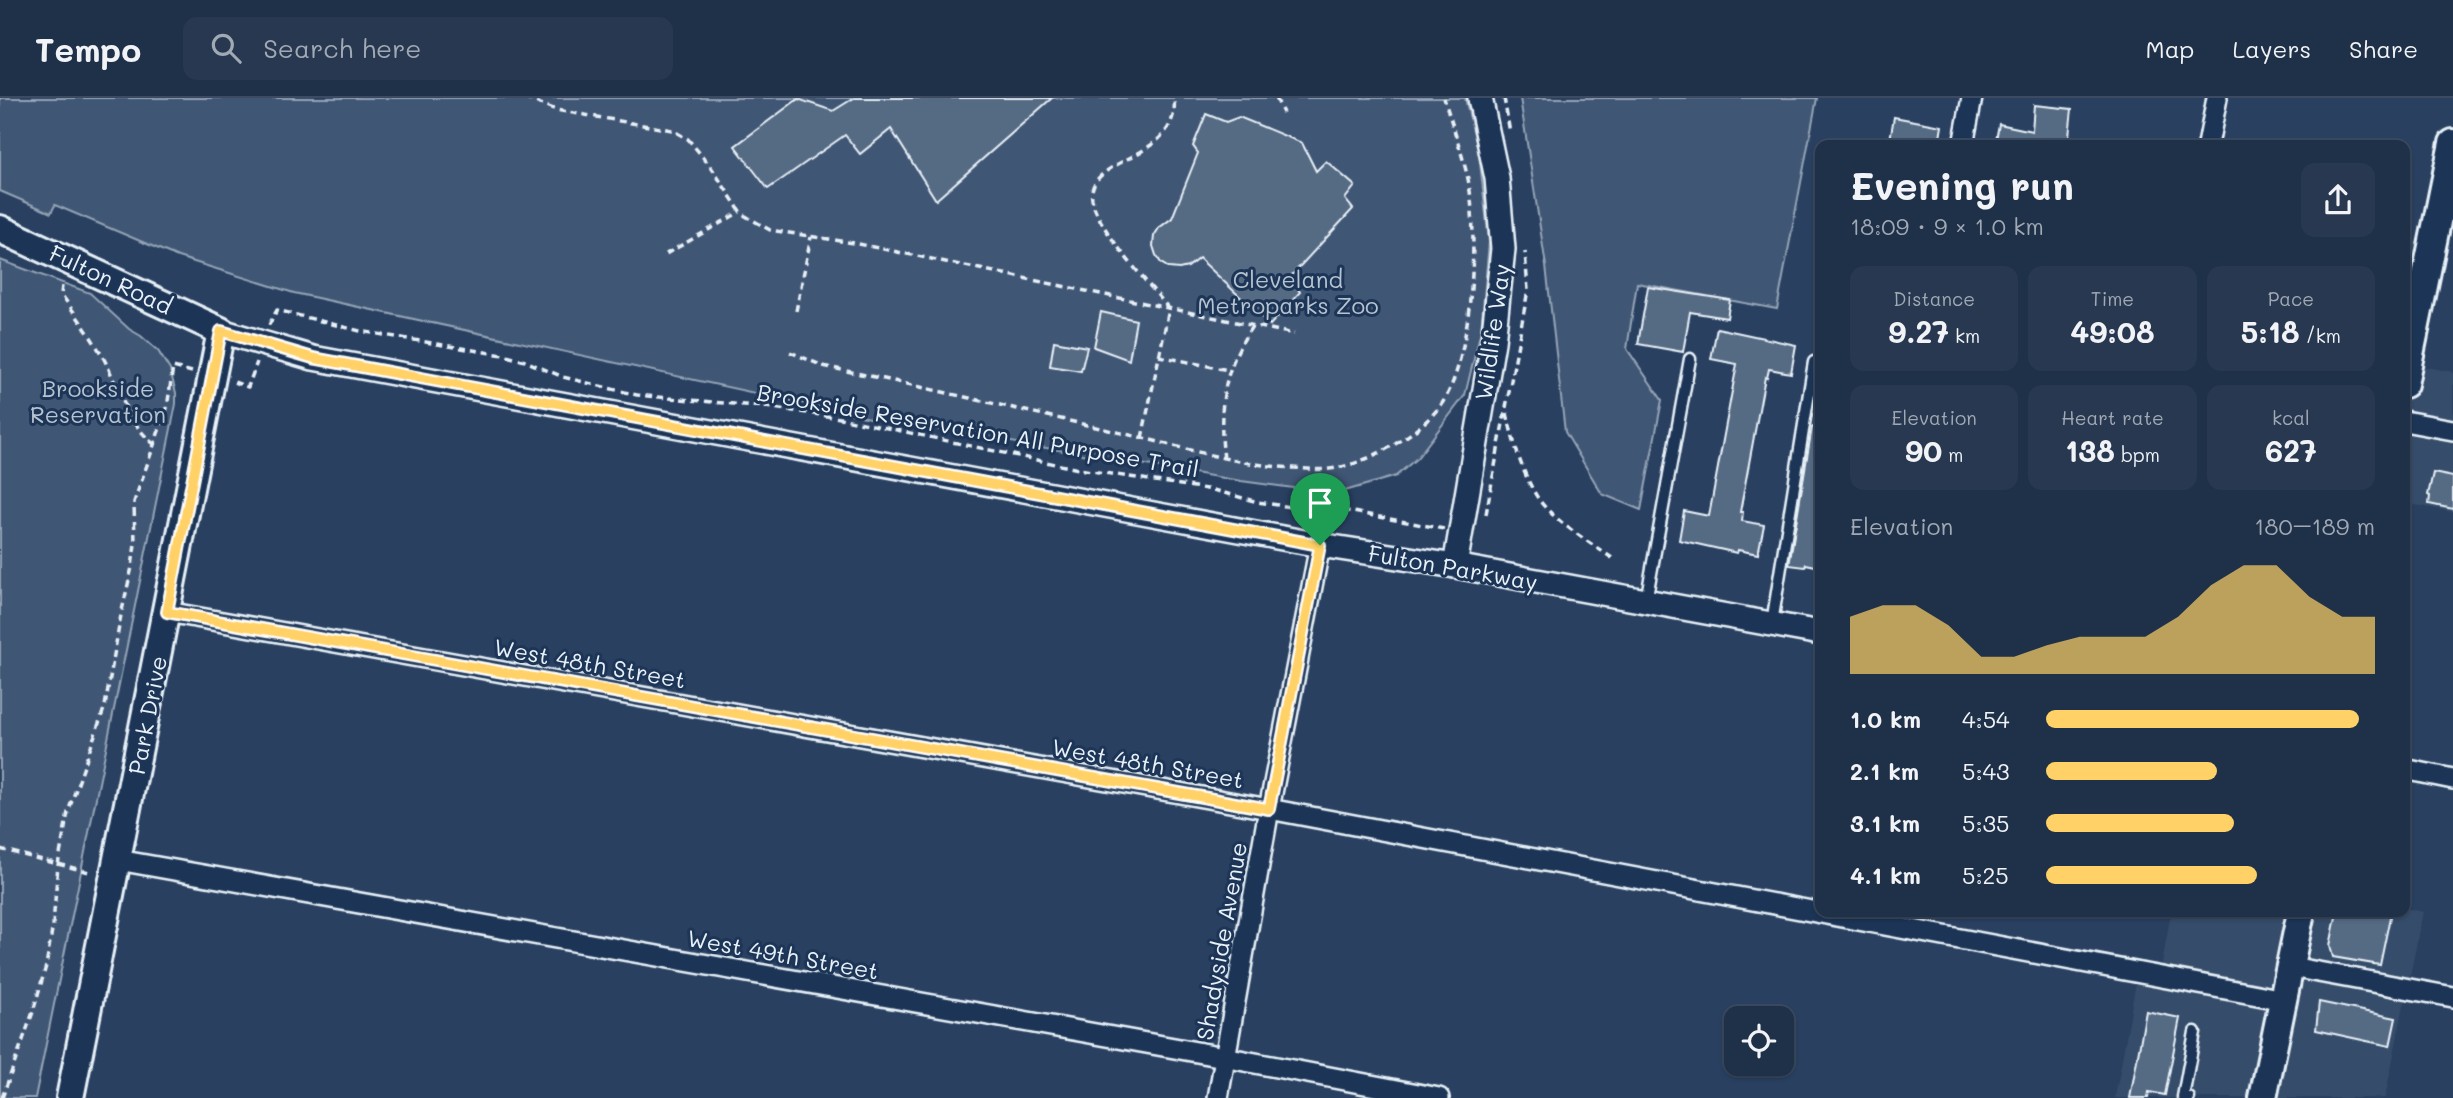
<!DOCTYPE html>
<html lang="en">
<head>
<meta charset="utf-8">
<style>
  body { margin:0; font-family:Mali,sans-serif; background:#273850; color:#f1f3f6; height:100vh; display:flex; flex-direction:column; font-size:26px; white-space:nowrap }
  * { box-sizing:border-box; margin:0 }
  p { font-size:23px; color:#a1a9b4 }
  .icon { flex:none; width:38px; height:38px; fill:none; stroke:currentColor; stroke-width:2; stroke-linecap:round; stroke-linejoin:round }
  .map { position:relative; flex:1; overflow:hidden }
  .side { position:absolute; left:1815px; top:42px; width:595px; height:777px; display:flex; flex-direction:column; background:#1f3049; border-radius:14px; box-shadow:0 2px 5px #0004,0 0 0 2px #3c4b61 }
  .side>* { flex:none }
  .fabs { position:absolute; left:1724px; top:908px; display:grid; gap:14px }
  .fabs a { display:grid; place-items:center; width:70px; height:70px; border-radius:14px; background:#1f3049; box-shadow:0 2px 5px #0004,0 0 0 2px #3c4b61; font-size:35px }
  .pin { position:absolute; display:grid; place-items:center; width:60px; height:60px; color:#fff; margin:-72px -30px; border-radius:50% 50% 50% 0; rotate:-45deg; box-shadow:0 0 7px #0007 }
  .pin .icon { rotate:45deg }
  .round { display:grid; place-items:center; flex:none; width:74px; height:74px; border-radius:14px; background:#273850 }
  .headline { display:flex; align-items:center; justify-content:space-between; height:119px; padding:0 35px }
  h1 { font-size:38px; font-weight:700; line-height:52px }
  .figures { display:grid; grid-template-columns:repeat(3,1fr); gap:10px; height:119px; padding:7px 35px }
  .figures div { display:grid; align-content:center; border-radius:14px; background:#273850; text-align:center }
  .figures b { font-size:30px; font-weight:700 }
  .figures small { font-size:19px; font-weight:400 }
  .figures p { font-size:19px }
  .chart { height:196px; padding:14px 35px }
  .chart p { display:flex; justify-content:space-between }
  .chart svg { width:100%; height:126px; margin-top:7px; fill:#ffd166; opacity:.7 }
  ul { padding:0 35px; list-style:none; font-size:23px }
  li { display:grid; grid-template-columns:112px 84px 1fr; align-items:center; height:52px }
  li i { height:18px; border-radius:9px; background:#ffd166 }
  header { display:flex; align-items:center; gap:42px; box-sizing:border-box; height:98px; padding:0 35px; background:#1f3049; border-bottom:2px solid #3c4b61 }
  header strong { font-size:33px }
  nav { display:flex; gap:38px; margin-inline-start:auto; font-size:24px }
  .search { width:490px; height:63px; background:#273850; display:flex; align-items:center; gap:18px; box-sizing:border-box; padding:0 24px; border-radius:14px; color:#a1a9b4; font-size:26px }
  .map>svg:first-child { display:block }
  .built { fill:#364d6b }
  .green { fill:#415774; stroke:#94a4b6; stroke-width:2 }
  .building { fill:#556a83; stroke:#e8f1f8; stroke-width:2 }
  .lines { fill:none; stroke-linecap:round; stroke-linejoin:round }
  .service-casing { stroke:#e8f1f8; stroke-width:15 }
  .minor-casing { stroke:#e8f1f8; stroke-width:24 }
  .tertiary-casing { stroke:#e8f1f8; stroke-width:28 }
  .secondary-casing { stroke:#e8f1f8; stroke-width:32 }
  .path { stroke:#e8f1f8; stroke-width:3.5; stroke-dasharray:7 5; stroke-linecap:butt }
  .service { stroke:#1d3557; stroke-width:10 }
  .minor { stroke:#1d3557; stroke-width:19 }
  .tertiary { stroke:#1d3557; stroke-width:23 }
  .secondary { stroke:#1d3557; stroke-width:26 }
  .route-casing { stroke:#fff; stroke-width:14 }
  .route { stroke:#ffd166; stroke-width:9 }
  .labels { text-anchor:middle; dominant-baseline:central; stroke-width:6; stroke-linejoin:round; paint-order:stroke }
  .street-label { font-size:23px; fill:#e8f1f8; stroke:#1d3557 }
  .park-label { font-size:23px; fill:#b6c3d0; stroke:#1d3557 }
</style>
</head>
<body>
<header>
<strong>Tempo</strong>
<div class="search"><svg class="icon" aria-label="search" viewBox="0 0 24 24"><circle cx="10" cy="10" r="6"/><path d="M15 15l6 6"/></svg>Search here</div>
<nav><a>Map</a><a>Layers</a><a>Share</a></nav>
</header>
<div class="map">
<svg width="2453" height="1000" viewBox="0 0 2453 1000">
  <rect width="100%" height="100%" fill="#294061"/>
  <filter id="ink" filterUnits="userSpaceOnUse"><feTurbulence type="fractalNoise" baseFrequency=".0143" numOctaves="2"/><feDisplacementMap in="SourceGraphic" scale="14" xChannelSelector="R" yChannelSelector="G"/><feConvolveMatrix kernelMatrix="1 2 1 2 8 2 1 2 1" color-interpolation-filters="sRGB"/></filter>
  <g filter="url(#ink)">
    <g class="built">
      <polygon points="2404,192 2430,197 2416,267 2453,274 2453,414 2405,405"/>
      <polygon points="2405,810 2423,814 2385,1000 2115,1000 2137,879 2159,883 2171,814 2404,814"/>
    </g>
    <g class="green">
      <polygon points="0,0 1465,0 1479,56 1489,144 1481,232 1465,297 1417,360 1396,378 1345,393 1316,393 1241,383 870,320 294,195 178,159 55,107 51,115 0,93"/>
      <polygon points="1520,0 1817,0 1777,211 1637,185 1627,251 1662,302 1641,412 1602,396 1565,334 1546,168"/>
      <polygon points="0,162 90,195 129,231 141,238 158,253 170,272 176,295 176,306 35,1000 0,1000"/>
    </g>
    <g class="building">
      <polygon points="854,0 1052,0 936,102 891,31 860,56 845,37 768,91 735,48 798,1 833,13"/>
      <polygon points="2034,7 2072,11 2068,47 1995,47 1999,26 2032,33"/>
      <polygon points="1206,16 1226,24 1239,19 1302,45 1316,73 1326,63 1355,88 1345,101 1353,111 1290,179 1300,194 1270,227 1199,160 1188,169 1179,171 1169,170 1161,165 1156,157 1153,148 1154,138 1159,130 1172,120 1198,55 1193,48"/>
      <polygon points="1894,19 1942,28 1939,46 1909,41 1908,47 1889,47"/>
      <polygon points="1648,189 1730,202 1727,220 1690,214 1683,254 1638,246"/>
      <polygon points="1101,214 1136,222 1129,262 1094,249"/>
      <polygon points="1717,230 1796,247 1791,275 1769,271 1767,280 1765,279 1740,414 1743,414 1742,423 1764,427 1758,456 1738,452 1737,455 1679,442 1684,413 1709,418 1737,266 1711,261"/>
      <polygon points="1054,243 1087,249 1081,273 1050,268"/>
      <polygon points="1812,329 1820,330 1820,390 1816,411 1820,412 1820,469 1806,466 1805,469 1789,467"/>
      <polygon points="2433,375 2453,379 2453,411 2429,406 2430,398 2428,397"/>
      <polygon points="2337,814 2391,814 2380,867 2333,859 2330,848"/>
      <polygon points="2319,904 2396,920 2390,948 2316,932"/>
      <polygon points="2146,913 2180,920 2165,997 2149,994 2148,1000 2130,1000"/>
    </g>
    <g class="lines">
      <defs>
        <g id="service">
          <polyline points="1646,503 1690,261"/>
          <polyline points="1772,525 1814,264"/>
          <polyline points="2189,1000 2183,999 2195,934"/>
        </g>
        <g id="minor">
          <polyline points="1963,47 1972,0"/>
          <polyline points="2208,47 2217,0"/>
          <polyline points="2404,323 2453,332"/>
          <polyline points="167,514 1269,711 2284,902"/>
          <polyline points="2404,671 2453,681"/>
          <polyline points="118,762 1208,956 1439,1000"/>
          <polyline points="2291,869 2453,899"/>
          <polyline points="1218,1000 1269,711 1320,447"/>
        </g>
        <g id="tertiary">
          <polyline points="221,233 313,260 1320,447 1455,468 1820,535"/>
          <polyline points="1455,468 1493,244 1503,151 1497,80 1480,0"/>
        </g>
        <g id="secondary">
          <polyline points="0,131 221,233 70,1000"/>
          <polyline points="2404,286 2453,45"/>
          <polyline points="2263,1000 2301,814"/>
        </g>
      </defs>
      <use href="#service" class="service-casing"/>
      <use href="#minor" class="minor-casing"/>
      <use href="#tertiary" class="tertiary-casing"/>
      <use href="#secondary" class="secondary-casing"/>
      <g class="path">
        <polyline points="525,0 556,12 672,32 688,41 711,69 742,116 770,132 854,145 1294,236"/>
        <polyline points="1276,0 1283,15"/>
        <polyline points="1504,0 1510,35"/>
        <polyline points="666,156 740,114"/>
        <path d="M 62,188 L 61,196 C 76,217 92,239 104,261 C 120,292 126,323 154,346"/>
        <polyline points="796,213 811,139"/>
        <polyline points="269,227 277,212 360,233 503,257 525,263 563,279 637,297 766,309 840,320 1079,371 1213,392 1258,404 1297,410 1342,412 1444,431"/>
        <path d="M 790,254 L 823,268 C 929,290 1034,315 1139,339 C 1191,352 1240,367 1294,370 C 1308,371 1323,373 1336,370 C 1371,364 1423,334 1443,304 C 1472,260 1479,134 1468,81 C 1462,54 1452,27 1444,0"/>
        <polyline points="1159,258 1228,272"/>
        <polyline points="234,284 248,289 257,264"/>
        <path d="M 1507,315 C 1513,343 1521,372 1536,397 C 1549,420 1589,444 1612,460"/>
        <path d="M 1142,340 L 1169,211 C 1148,184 1098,133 1092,101 C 1085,58 1181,63 1174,0"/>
        <path d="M 1224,361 C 1218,310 1223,270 1253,227"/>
        <polyline points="1486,416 1528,192 1525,154"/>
        <polyline points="0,751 93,775"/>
        <polyline points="2,1000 33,914 46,868 53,826 58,767 68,714 105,608 121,517 132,469 135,446 134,404 167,310 173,269 192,274"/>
      </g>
      <use href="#service" class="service"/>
      <use href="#minor" class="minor"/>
      <use href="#tertiary" class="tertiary"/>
      <use href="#secondary" class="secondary"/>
    </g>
  </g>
  <g class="lines" filter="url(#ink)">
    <defs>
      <polygon id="route" points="221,233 313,260 1320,447 1269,711 167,514"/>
    </defs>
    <use href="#route" class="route-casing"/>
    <use href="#route" class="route"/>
  </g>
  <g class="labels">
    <g class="street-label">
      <text transform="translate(111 181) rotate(25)">Fulton Road</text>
      <text transform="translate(1492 234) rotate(-82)">Wildlife Way</text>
      <text transform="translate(978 332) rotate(10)">Brookside Reservation All Purpose Trail</text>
      <text transform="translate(1453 469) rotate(10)">Fulton Parkway</text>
      <text transform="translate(590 565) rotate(10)">West 48th Street</text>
      <text transform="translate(147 617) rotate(-79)">Park Drive</text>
      <text transform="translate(1148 665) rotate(10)">West 48th Street</text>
      <text transform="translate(1221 843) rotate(-80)">Shadyside Avenue</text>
      <text transform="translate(783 856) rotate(10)">West 49th Street</text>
    </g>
    <g class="park-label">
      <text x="1288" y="181">Cleveland<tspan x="1288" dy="26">Metroparks Zoo</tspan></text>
      <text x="98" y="290">Brookside<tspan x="98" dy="26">Reservation</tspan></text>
    </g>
  </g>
</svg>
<div class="fabs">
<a><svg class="icon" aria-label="locate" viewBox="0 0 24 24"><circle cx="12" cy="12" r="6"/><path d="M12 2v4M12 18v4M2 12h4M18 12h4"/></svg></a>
</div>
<div class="pin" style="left:1320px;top:447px;background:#1e9e55"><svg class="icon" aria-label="arrive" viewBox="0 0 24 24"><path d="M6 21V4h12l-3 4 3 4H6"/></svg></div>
<section class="side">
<div class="headline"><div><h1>Evening run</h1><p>18:09 · 9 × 1.0 km</p></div><a class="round"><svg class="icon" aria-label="share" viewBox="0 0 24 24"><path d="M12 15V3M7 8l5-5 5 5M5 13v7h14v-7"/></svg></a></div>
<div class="figures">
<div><p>Distance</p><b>9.27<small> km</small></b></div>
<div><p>Time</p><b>49:08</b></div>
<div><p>Pace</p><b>5:18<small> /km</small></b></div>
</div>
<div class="figures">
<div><p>Elevation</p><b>90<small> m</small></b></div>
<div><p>Heart rate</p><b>138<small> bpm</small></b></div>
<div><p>kcal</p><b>627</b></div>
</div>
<div class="chart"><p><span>Elevation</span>180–189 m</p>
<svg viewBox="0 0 160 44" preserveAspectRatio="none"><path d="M0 44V24L10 20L20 20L30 27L40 38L50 38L60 34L70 31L80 31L90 31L100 24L110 13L120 6L130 6L140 17L150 24L160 24V44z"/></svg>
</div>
<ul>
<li><b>1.0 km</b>4:54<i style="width:95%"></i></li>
<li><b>2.1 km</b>5:43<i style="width:52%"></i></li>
<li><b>3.1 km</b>5:35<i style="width:57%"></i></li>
<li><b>4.1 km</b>5:25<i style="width:64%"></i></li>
</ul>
</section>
</div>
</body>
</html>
